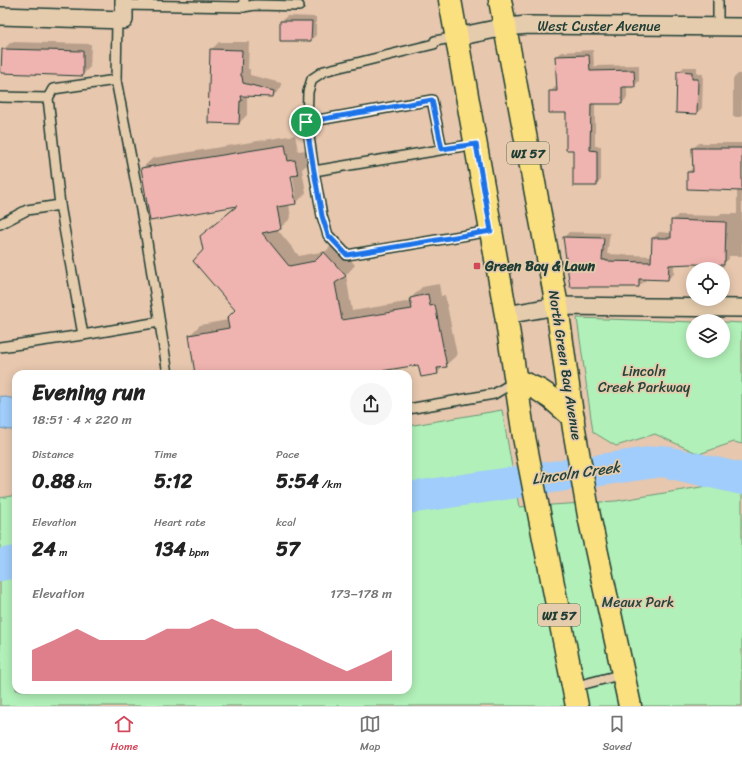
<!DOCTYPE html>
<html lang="en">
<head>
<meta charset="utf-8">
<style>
  body { margin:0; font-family:Sriracha,sans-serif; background:#f6f6f6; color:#222; height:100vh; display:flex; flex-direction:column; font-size:15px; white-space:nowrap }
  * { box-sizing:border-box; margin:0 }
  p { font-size:13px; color:#767676 }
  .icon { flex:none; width:22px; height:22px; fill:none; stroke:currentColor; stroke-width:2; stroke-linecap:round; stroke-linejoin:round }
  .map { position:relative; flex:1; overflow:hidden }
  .side { position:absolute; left:12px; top:370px; width:400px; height:324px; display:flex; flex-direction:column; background:#fff; border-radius:12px; box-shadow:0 2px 10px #0003 }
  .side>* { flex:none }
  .controls { position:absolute; left:686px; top:262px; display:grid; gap:8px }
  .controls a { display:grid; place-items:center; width:44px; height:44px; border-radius:50%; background:#fff; box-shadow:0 2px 10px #0003; font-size:20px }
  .pin { position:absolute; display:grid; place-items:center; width:34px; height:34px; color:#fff; margin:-17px; border:2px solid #fff; border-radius:50%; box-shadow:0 1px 4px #0007 }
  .round { display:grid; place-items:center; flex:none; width:42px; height:42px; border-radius:21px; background:#f6f6f6 }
  .head { display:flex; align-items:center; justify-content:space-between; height:68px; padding:0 20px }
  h1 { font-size:22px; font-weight:700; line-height:30px }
  .metrics { display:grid; grid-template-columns:repeat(3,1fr); gap:6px; height:68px; padding:4px 20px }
  .metrics div { display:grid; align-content:center }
  .metrics b { font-size:20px; font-weight:700 }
  .metrics small { font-size:11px; font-weight:400 }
  .metrics p { font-size:11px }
  .chart { height:112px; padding:8px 20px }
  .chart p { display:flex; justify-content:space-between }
  .chart svg { width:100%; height:72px; margin-top:4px; fill:#d1495b; opacity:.7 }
  .tab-bar { display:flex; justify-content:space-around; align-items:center; height:56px; border-top:1px solid #e0e0e0; background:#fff; font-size:11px; color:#767676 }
  .tab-bar a { display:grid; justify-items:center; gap:2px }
  .tab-bar .active { color:#d1495b }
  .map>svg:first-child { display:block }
  .green { fill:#b1f0b8; stroke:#689676 }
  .water { fill:#a0cdfb; stroke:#6c93ab }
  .shadow { fill:#0003; fill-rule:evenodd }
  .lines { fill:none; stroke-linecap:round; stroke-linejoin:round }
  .river { stroke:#a0cdfb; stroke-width:32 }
  .building { fill:#f0b4b0; stroke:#1f3d34 }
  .service-casing { stroke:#1f3d34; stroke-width:12 }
  .minor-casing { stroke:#1f3d34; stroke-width:20 }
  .primary-casing { stroke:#1f3d34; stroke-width:25 }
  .service { stroke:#e5ccad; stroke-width:9 }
  .minor { stroke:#e5ccad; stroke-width:17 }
  .primary { stroke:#fbe080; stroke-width:22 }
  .route-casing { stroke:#fff; stroke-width:8 }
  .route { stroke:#1a73e8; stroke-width:5 }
  .poi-dot { fill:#d1495b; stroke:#e5ccad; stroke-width:1.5 }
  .labels { text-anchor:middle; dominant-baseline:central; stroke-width:3.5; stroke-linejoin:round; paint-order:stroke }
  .shield { fill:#e5ccad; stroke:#5a6858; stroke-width:1 }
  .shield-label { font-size:13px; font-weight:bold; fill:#1f3d34 }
  .street-label { font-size:14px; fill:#1f3d34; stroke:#e5ccad }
  .poi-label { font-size:14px; font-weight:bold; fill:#1f3d34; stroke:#e5ccad; text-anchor:start }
  .park-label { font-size:14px; fill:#26463b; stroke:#e5ccad }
  .water-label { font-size:15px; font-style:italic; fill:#25443e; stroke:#e5ccad }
</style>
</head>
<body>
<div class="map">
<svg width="742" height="706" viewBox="0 0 742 706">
  <rect width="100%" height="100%" fill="#e7c7ae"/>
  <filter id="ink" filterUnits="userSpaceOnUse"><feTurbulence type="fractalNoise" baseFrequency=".025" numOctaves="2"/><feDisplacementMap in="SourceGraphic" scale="8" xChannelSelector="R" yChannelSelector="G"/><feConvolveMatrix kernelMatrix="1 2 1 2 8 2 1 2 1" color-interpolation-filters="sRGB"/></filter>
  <g filter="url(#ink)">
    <g class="green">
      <polygon points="577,318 693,322 693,351 723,351 723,322 742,323 742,444 734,442 699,454 655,434 616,446 593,432"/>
      <polygon points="502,410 519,507 616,501 707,486 742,489 742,706 0,706 0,498 16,495 16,690 408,690 408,426"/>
    </g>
    <polygon class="water" points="0,396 16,399 16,431 0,428"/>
    <g class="shadow">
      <polygon points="287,16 316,17 316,35 311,40 281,21"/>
      <polygon points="11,42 91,44 90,67 82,75 3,50"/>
      <polygon points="219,42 249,42 248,69 250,69 250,75 281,83 281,88 273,96 247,95 247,115 239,123 211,50"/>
      <polygon points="593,50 594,66 639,65 639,81 634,86 627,86 627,98 622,103 595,103 595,146 601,146 601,180 596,185 574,149 567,112 550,92 555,87 557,87 556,57 561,52"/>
      <polygon points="684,67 697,67 697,74 703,74 702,108 697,113 678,72"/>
      <polygon points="738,74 742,74 742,117 733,117 733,79"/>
      <path d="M 295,135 L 298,151 L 306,150 L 308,164 L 302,169 L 306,193 L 296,203 L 289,204 L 291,218 L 280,228 L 277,229 L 299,256 L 326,251 L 335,242 L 355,265 L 346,275 L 352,311 L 412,301 L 411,298 L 422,287 L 439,284 L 441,296 L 445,295 L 457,355 L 437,373 L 419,364 L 366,372 L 365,374 L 196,374 L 190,335 L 200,325 L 228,320 L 236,310 L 204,251 L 201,237 L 212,226 L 237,205 L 142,168 L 153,158 ZM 292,171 L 296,196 L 294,196 L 290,172 Z"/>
      <polygon points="699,143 742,143 742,256 729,256 729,259 723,264 674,264 674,274 668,279 645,278 645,281 639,286 571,286 564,237 569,232 610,233 607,254 653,256 653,238 659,232 672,233 672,221 678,215 719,216 721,214 737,214 737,190 688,172 694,167 693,148"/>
    </g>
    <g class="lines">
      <g class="river">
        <polyline points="408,498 662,461 742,479"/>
        <polyline points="0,565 16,562"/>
      </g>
    </g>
    <g class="building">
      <polygon points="280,21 312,21 311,41 280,41"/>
      <polygon points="2,49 83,51 83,76 1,73"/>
      <polygon points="210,49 242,50 241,76 242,76 243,83 274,91 273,97 241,96 242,101 240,101 239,124 208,123"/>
      <polygon points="589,55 590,71 634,70 635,87 622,87 622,104 591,104 590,150 597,151 597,186 573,186 573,150 566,150 566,113 549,113 549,91 557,91 555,56"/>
      <polygon points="677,71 692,72 692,79 698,79 697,114 676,113"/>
      <polygon points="285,145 288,161 295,160 298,175 291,176 296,204 277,207 281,229 262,233 289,266 315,261 324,252 346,276 335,283 342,320 412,309 410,298 428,294 430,306 435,305 447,367 437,368 438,374 421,377 418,365 363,374 195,374 189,335 229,328 227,318 235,310 193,261 203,250 200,236 237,206 150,221 141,168"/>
      <polygon points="692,148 742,148 742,191 687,189 687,172 693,172"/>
      <polygon points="671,220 726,222 725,261 724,261 724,265 691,264 669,265 668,280 639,279 639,287 570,287 563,237 604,238 602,260 606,260 606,261 651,262 652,238 671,238"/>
    </g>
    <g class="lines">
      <defs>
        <g id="service">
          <polyline points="124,5 243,7 244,0"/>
          <polyline points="243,7 255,5 299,6"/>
          <polyline points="117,20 116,80 146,236 168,374"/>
          <polyline points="718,27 718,0"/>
          <polyline points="457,37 435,41 434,44 324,71 312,79 308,92 307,122 314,171 322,216 328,235 347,255 491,231"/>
          <polyline points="0,97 48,98"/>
          <polyline points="307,122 432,100 442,149"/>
          <polyline points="314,171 476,144"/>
          <polyline points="60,205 83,335"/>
          <polyline points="0,224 27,210 60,205 48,98 53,89 116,80"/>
          <polyline points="0,347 83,335 159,322"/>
          <polyline points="408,409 494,394 516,381"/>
          <polyline points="573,687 623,674"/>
        </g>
        <g id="minor">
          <polyline points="0,16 124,20 124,0"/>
          <polyline points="457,37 505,27 529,25 742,27"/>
          <polyline points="506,315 557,306 742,308"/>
        </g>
        <g id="primary">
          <polyline points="450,0 506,315 524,437 577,706"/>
          <polyline points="500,0 505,27 557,306 574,429 589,516 630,706"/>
          <polyline points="516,380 539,390 551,398 573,417"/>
        </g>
      </defs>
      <use href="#service" class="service-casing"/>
      <use href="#minor" class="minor-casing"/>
      <use href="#primary" class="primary-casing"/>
      <use href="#service" class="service"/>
      <use href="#minor" class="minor"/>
      <use href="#primary" class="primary"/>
    </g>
  </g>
  <g class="lines" filter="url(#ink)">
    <defs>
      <polygon id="route" points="432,100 442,149 476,144 491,231 347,255 328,235 322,216 314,171 306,122"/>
    </defs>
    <use href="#route" class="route-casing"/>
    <use href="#route" class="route"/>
  </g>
  <rect class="poi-dot" x="473" y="262" width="8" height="8" rx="2"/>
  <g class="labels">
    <g class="shield">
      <rect x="507" y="142" width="42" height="22" rx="3"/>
      <rect x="538" y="604" width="42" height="22" rx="3"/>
    </g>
    <g class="shield-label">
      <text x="528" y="153">WI 57</text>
      <text x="559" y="615">WI 57</text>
    </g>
    <g class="street-label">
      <text x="599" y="26">West Custer Avenue</text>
      <text transform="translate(565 365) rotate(81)">North Green Bay Avenue</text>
    </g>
    <g class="poi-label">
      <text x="485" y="266">Green Bay &amp; Lawn</text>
    </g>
    <g class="park-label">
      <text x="644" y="371">Lincoln<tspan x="644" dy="16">Creek Parkway</tspan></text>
      <text x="638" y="602">Meaux Park</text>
    </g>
    <g class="water-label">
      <text transform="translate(576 473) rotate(-8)">Lincoln Creek</text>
    </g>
  </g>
</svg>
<div class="controls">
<a><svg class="icon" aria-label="locate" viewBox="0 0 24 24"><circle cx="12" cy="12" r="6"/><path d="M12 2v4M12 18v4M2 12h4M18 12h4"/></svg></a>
<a><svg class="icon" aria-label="layers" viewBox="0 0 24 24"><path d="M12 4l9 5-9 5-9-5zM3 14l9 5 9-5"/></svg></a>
</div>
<div class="pin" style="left:306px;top:122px;background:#1e9e55"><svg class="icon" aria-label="arrive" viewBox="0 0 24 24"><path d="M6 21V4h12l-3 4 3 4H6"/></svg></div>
<section class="side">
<div class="head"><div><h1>Evening run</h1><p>18:51 · 4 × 220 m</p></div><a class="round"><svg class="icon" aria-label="share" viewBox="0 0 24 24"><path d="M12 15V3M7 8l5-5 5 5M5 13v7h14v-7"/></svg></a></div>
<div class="metrics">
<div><p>Distance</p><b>0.88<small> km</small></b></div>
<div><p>Time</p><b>5:12</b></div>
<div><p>Pace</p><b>5:54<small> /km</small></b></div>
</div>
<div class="metrics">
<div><p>Elevation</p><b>24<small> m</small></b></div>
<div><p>Heart rate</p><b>134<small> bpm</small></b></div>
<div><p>kcal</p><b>57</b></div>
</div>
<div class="chart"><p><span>Elevation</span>173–178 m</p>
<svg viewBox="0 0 160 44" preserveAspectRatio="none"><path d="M0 44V25L10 19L20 12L30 19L40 19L50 19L60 12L70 12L80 6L90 12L100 12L110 19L120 25L130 32L140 38L150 32L160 25V44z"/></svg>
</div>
</section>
</div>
<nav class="tab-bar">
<a class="active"><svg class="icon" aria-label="home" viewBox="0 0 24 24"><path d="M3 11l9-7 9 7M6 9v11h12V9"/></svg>Home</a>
<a><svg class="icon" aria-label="map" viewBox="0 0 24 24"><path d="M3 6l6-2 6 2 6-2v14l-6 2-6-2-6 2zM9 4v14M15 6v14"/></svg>Map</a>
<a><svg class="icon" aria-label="saved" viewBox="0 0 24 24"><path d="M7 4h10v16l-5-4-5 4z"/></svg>Saved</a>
</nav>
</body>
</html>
